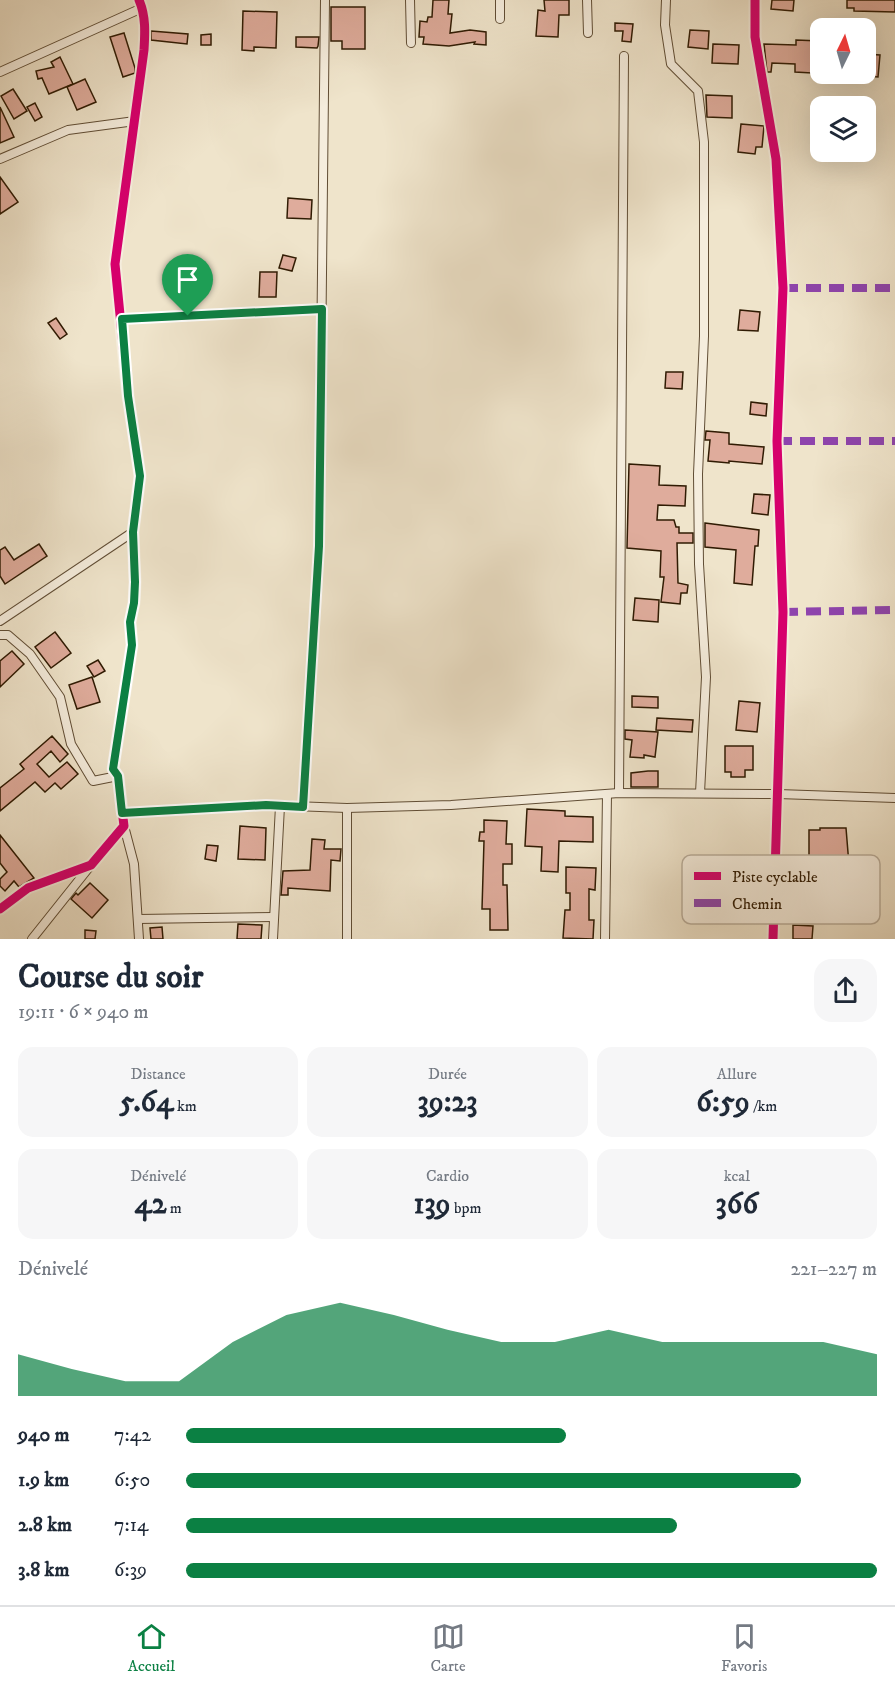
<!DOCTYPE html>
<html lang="fr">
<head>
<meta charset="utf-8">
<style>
  body { margin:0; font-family:"IM FELL DW Pica",serif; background:#f6f6f7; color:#1f2937; height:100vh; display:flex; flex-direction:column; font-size:22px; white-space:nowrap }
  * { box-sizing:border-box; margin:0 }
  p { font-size:20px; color:#747a83 }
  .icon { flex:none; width:33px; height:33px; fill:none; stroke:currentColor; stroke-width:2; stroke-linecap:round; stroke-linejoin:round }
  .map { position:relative; height:939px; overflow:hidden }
  .sheet { display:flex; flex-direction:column; background:#fff; flex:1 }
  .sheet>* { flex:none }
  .needle { width:39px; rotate:5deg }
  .controls { position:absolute; left:810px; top:18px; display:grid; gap:12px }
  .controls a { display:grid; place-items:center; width:66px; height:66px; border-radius:12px; background:#fff; box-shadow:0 6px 24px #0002; font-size:30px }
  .pin { position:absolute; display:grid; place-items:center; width:51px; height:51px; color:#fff; margin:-62px -26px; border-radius:50% 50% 50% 0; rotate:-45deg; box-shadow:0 0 6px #0007 }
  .pin .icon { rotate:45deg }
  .round { display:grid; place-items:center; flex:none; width:63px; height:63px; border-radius:18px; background:#f6f6f7 }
  .summary { display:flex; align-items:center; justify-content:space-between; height:102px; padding:0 18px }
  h1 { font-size:33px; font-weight:700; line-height:45px }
  .figures { display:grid; grid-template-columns:repeat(3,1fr); gap:9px; height:102px; padding:6px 18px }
  .figures div { display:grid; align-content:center; border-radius:15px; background:#f6f6f7; text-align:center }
  .figures b { font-size:30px; font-weight:700 }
  .figures small { font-size:16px; font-weight:400 }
  .figures p { font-size:16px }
  .chart { height:168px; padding:12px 18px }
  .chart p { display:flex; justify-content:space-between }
  .chart svg { width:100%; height:108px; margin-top:6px; fill:#0b8043; opacity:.7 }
  ul { padding:0 18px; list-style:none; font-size:20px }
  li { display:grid; grid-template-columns:96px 72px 1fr; align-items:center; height:45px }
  li i { height:15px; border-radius:8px; background:#0b8043 }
  .tab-bar { display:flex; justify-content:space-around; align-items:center; height:84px; border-top:2px solid #e0e1e3; background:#fff; font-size:16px; color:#747a83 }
  .tab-bar a { display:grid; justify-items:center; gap:3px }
  .tab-bar .active { color:#0b8043 }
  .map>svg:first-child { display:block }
  .building { fill:#dfac9c; stroke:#301b03; stroke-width:1.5 }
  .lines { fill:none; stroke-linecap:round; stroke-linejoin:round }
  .minor-casing { stroke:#604d35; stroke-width:10 }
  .minor { stroke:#f5eddd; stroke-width:8 }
  .quiet { stroke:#8e44ad; stroke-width:8; stroke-dasharray:15 8; stroke-linecap:butt }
  .cycleway-casing { stroke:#f5eddd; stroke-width:13 }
  .cycleway { stroke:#d6006c; stroke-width:9 }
  .route-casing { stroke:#fff; stroke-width:12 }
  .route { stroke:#0b8043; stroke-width:8 }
  .key { fill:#f5eddd; stroke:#baae9c; stroke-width:1.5 }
  .key-label { font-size:16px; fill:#301b03 }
</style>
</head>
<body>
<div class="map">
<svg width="895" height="939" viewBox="0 0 895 939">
  <rect width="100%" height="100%" fill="#efe4cb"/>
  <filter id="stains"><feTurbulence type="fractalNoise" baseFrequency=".00333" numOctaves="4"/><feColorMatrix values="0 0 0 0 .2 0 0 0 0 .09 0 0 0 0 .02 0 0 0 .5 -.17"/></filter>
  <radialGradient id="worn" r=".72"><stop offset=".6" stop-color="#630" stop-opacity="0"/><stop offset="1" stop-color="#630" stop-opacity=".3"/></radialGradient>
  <g class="building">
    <polygon points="433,0 449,0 448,14 452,14 450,33 470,30 486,32 486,45 474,44 475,42 449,46 423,44 424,37 419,37 420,21 427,22 428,17 432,17"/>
    <polygon points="544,0 569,0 569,15 559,15 558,37 536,36 538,10 545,11"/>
    <polygon points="772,0 794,0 793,11 771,9"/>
    <polygon points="847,0 895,0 895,12 854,11 854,8 847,8"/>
    <polygon points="331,7 365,7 365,49 342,49 342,41 331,41"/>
    <polygon points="243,11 277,12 276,48 254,47 254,51 242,50"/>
    <polygon points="615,23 633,24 631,42 622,41 623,31 615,31"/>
    <polygon points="690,30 709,31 708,49 688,47"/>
    <polygon points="151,31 188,34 187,44 151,40"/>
    <polygon points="124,33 135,68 135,73 123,77 110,37"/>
    <polygon points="211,34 211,45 201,45 201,35"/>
    <polygon points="296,37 319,37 318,46 317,48 296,47"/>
    <polygon points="796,40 820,41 820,59 812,58 812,73 795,72 795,64 772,63 771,72 767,72 764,44 796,45"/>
    <polygon points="713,44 739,45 738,64 712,63"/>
    <polygon points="866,54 880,55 878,77 866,76"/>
    <polygon points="60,57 73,84 49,94 42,78 38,79 36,71 54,67 51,62"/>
    <polygon points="85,79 96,102 77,110 67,87"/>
    <polygon points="13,89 27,111 14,119 1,96"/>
    <polygon points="706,95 732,96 732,118 707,117"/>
    <polygon points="35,103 42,117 35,121 27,107"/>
    <polygon points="0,107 14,137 0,143"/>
    <polygon points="741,124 764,126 762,147 756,147 755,154 738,152"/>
    <polygon points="0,177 18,202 0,214"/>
    <polygon points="288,198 312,200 311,219 287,218"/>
    <polygon points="283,255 296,258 292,271 279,268"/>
    <polygon points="260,272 277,272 276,297 259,297"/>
    <polygon points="740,310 760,312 758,331 738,330"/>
    <polygon points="56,318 67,334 60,339 48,323"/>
    <polygon points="666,372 683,372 682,389 665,388"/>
    <polygon points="751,402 767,404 766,416 750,414"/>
    <polygon points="706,431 729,433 729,444 764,447 762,464 729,461 729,463 708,461 710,440 705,440"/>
    <polygon points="629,464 660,466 659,485 686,486 685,506 658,505 657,520 674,520 676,527 679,527 679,533 693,533 693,543 677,543 678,583 688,585 687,593 681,593 680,604 661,602 664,577 660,577 661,551 627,548"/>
    <polygon points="754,494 770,495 768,515 752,513"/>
    <polygon points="705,523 759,530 758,546 755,546 752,585 734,583 736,550 705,547"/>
    <polygon points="39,544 47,556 5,584 0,576 0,550 5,547 14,560"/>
    <polygon points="635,598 659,600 658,622 633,620"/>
    <polygon points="55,632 71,653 51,668 35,647"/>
    <polygon points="12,651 24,664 0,687 0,661"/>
    <polygon points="98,660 105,671 94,677 87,666"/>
    <polygon points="92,677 100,702 77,709 69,685"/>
    <polygon points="632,696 658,697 658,708 632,707"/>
    <polygon points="739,701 760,703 757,732 736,730"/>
    <polygon points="657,718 693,720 692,732 656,730"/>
    <polygon points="625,730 658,732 655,757 644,755 644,758 630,757 632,740 625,739"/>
    <polygon points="52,736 68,754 60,762 51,751 37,764 49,777 67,762 78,774 61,789 55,783 45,792 35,782 0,811 0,788 24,769 20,764"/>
    <polygon points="725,746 753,746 753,770 745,770 745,777 731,777 731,772 725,772"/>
    <polygon points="648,771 658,771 658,787 631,787 631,773"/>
    <polygon points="527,809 565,811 565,816 593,817 593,842 559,841 558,872 541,871 542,847 525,846"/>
    <polygon points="484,820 507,821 506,844 512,844 512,864 503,864 503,885 507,885 508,930 490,930 490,909 482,909 484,841 479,841 480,832 484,832"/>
    <polygon points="240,826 266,828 265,860 238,859"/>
    <polygon points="820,828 846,828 850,877 813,882 813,891 796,890 797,878 809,879 809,830 820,830"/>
    <polygon points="0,835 34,878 19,887 14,881 5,891 0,886 0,879 7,872 0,863"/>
    <polygon points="312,839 325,840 324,849 341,849 340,861 331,860 330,891 288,888 288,895 281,895 283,871 310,870"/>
    <polygon points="207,845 218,846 216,861 205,859"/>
    <polygon points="566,867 596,868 595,890 589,889 589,920 594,920 593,939 563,938 565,910 570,910 570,893 566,893"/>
    <polygon points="90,883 108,900 92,918 71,899 76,893 78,895"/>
    <polygon points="238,924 262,925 261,939 237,939"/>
    <polygon points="793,925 813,926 812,939 793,939"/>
    <polygon points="162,927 163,939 151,939 150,928"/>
    <polygon points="85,930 96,931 95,939 85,939"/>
  </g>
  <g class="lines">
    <defs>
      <g id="minor">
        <polyline points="410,0 411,43"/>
        <polyline points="500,0 500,19"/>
        <polyline points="587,0 588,33"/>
        <polyline points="666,0 665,25 671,64 698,91 704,142 704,336 698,474 699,564 706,677 700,793"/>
        <polyline points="755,0 755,37 776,159 783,288 777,441 783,612 773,939"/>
        <polyline points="0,72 142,8"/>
        <polyline points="0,159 68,130 135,121"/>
        <polyline points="122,319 322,309"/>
        <polyline points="0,621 133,532"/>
        <polyline points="0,635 8,635 30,654 60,697 71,744 93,781 118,776"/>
        <polyline points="619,793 624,56"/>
        <polyline points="303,807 319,546 325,0"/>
        <polyline points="347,808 347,939"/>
        <polyline points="122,813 266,805 347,808 451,805 619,793 778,794 895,798"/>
        <polyline points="124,826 134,864 139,939"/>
        <path d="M 0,909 L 28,888 L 91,865 L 124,826 L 118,776 L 113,769 L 132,645 L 130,622 L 134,603 L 135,582 L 133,532 L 140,476 L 128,396 L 115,264 L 144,50 C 145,33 146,16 139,0"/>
        <polyline points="138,919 273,917"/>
        <polyline points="32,939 91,865"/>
        <polyline points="273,939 280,806"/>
        <polyline points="605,939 607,794"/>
      </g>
    </defs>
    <use href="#minor" class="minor-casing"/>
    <use href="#minor" class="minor"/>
    <g class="quiet">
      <polyline points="783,288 895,288"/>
      <polyline points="777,441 895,441"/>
      <polyline points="783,612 895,610"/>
    </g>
    <defs>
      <g id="cycleway">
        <polyline points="755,0 755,37 776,159 783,288 777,441 783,612 773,939"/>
        <path d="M 0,909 L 28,888 L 91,865 L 124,826 L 118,776 L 113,769 L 132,645 L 130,622 L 134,603 L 135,582 L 133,532 L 140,476 L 128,396 L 115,264 L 144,50 C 145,33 146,16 139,0"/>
      </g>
    </defs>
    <use href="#cycleway" class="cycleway-casing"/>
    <use href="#cycleway" class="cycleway"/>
  </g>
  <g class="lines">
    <defs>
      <polygon id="route" points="322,309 319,546 303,807 266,805 122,813 118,776 113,769 132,645 130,622 134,603 135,582 133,532 140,476 128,396 122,319"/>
    </defs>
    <use href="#route" class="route-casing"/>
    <use href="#route" class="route"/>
  </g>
  <rect x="682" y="855" width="198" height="69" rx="9" class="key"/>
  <rect x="694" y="872" width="27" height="8" fill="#d6006c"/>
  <rect x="694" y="899" width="27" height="8" fill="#8e44ad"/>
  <g class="key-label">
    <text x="732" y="882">Piste cyclable</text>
    <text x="732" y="909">Chemin</text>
  </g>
  <rect width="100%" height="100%" filter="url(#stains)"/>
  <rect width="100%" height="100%" fill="url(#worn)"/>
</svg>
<div class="controls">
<a><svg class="needle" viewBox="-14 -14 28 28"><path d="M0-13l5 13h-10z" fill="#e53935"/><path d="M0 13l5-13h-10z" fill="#747a83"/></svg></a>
<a><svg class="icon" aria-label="layers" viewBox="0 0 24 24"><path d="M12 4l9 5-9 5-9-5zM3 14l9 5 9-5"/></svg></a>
</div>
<div class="pin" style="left:188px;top:316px;background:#1e9e55"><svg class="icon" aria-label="arrive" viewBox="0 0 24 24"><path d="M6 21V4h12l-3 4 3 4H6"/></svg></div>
</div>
<section class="sheet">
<div class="summary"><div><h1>Course du soir</h1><p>19:11 · 6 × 940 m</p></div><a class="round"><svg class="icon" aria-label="share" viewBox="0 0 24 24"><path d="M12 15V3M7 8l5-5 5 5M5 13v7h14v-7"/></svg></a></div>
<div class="figures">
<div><p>Distance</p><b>5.64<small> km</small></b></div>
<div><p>Durée</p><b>39:23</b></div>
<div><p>Allure</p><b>6:59<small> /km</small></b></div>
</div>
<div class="figures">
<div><p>Dénivelé</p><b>42<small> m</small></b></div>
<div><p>Cardio</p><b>139<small> bpm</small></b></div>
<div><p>kcal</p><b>366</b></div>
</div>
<div class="chart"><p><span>Dénivelé</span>221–227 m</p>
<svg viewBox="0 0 160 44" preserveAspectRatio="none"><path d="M0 44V27L10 33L20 38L30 38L40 22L50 11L60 6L70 11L80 17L90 22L100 22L110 17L120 22L130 22L140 22L150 22L160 27V44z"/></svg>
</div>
<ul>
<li><b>940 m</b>7:42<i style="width:55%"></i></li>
<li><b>1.9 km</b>6:50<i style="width:89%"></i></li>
<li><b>2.8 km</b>7:14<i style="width:71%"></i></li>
<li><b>3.8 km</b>6:39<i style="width:100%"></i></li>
</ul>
</section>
<nav class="tab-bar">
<a class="active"><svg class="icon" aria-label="home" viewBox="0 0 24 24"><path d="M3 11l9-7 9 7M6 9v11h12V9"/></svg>Accueil</a>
<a><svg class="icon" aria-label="map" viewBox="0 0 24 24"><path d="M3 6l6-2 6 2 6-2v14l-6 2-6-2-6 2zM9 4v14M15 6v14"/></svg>Carte</a>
<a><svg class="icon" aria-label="saved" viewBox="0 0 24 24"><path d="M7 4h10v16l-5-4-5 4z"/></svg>Favoris</a>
</nav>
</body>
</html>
